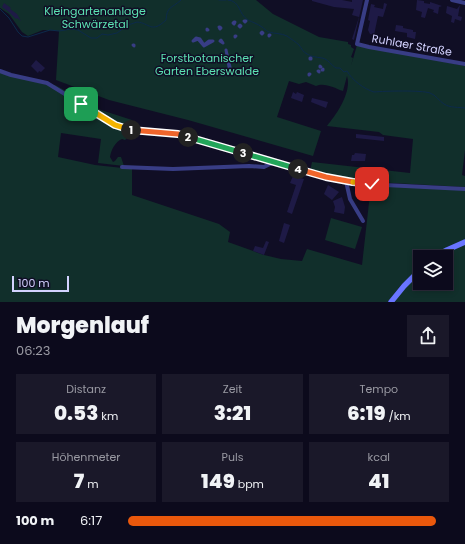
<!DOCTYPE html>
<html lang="de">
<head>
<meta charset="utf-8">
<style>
  body { margin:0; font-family:Poppins,sans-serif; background:#1a1829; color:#f1f3f6; height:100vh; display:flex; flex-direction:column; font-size:15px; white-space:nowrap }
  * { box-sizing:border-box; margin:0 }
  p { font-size:13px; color:#9a9aa3 }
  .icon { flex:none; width:22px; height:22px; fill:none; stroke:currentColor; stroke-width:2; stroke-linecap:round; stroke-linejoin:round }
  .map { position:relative; height:302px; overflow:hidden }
  .details { display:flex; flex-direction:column; background:#0c0a1c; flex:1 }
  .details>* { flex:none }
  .buttons { position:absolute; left:413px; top:250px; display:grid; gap:8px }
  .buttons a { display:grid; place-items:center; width:40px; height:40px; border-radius:0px; background:#0c0a1c; box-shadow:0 2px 6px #0003,0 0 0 1px #2c2b3b; font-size:20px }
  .scale { position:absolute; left:12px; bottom:10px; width:57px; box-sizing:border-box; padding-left:4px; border:2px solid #d3d2ff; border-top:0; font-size:11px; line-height:14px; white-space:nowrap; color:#d3d2ff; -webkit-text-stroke:3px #100e25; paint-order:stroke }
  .pin { position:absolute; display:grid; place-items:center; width:34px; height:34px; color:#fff; margin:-17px; border-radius:8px; box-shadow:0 2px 6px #0006 }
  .km { position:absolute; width:20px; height:20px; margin:-10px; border-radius:50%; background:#222; color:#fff; font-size:11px; line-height:20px; text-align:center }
  .round { display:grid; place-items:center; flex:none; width:42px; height:42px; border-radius:0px; background:#1a1829 }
  .headline { display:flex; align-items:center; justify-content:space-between; height:68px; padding:0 16px }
  h1 { font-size:22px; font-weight:800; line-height:30px }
  .stats { display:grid; grid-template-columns:repeat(3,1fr); gap:6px; height:68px; padding:4px 16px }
  .stats div { display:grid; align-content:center; border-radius:0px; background:#1a1829; text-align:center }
  .stats b { font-size:20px; font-weight:800 }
  .stats small { font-size:11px; font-weight:400 }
  .stats p { font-size:11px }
  ul { padding:0 16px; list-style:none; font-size:13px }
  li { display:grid; grid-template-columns:64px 48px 1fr; align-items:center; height:30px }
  li i { height:10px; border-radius:5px; background:#ea580c }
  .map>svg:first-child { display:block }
  .green { fill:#112f2b }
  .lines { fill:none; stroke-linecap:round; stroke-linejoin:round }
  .stream { stroke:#0c2a4b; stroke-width:1 }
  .building { fill:#1e1a46 }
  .pedestrian { stroke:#383d85; stroke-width:3 }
  .minor { stroke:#383d85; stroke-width:4 }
  .secondary { stroke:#6975ff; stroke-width:5.5 }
  .split-1-casing { stroke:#fff; stroke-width:8 }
  .split-2-casing { stroke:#fff; stroke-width:8 }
  .split-3-casing { stroke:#fff; stroke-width:8 }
  .split-4-casing { stroke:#fff; stroke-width:8 }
  .split-5-casing { stroke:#fff; stroke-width:8 }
  .split-6-casing { stroke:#fff; stroke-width:8 }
  .split-1 { stroke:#f5b400; stroke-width:5 }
  .split-2 { stroke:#f0652b; stroke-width:5 }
  .split-3 { stroke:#22a559; stroke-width:5 }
  .split-4 { stroke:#22a559; stroke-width:5 }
  .split-5 { stroke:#f0652b; stroke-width:5 }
  .split-6 { stroke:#f5b400; stroke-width:5 }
  .labels { text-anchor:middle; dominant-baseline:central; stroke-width:3; stroke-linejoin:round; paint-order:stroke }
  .park-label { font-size:11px; fill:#5ce2b2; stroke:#100e25 }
  .street-label { font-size:11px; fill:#d3d2ff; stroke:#100e25 }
</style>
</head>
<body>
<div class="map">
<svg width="465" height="302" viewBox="0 0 465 302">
  <rect width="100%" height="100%" fill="#100e25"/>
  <g class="green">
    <path d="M 0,0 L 256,0 L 273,14 L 319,37 L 348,42 L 348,44 L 351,45 L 351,47 L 354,49 L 351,57 L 353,58 L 351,66 L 357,45 L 465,66 L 465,150 L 462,175 L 465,176 L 465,187 L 357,181 L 310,172 L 312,162 L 410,173 L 413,139 L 383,135 L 379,132 L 327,126 C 337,114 352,92 347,76 L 343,91 C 335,88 324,82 316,86 L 306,82 L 299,84 L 289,81 L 277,117 L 321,131 L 313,156 L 188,120 L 109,100 L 56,80 L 59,31 L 43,30 L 28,36 L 22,32 L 9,14 L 0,8 Z"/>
    <path d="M 0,72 L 47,85 L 55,85 L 101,110 L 132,120 L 130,135 L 125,140 L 122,139 C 115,142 111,150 110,157 L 113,162 L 115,161 L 118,157 L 121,157 L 124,166 L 98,163 L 101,139 L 61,133 L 58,157 L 95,165 L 132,169 L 132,195 L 219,224 L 230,232 L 228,242 L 264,255 L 281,259 L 302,261 L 307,249 L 362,265 L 371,185 L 465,190 L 465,240 L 431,257 L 420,257 L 420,267 L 401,285 L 388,302 L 0,302 Z"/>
    <polygon points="331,218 362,227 355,249 325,240"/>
    <polygon points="465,244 465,302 394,302 404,288 420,273 420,283 446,283 446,257 438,257"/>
  </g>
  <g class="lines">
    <g class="stream">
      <polyline points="219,0 226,0"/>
      <path d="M 228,0 C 241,1 238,14 248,20 C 252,22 258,24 262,27 C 265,29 265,30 269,32 C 275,34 281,33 287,36 C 291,39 296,42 299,45 C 302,49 303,52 307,54 C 312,57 316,57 322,58 C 328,59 331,65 336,68 L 340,68 L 344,72 L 347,71 C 352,80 364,89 374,92 C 385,91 421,90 430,93 C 436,95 439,101 444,104 C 450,108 459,107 465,108"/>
      <path d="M 0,9 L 9,18 L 18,32 L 22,36 L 28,37 L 50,30 L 59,31 L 71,29 L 78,30 L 91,38 L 97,38 L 102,34 L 108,35 L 117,33 L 128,25 L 137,22 C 150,23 151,34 166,20 C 167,6 171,9 181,0"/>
    </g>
  </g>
  <g class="building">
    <polygon points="312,0 342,0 352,2 352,0 363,0 354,40 352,39 359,17 352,15 354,9 334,7 312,1"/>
    <polygon points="417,0 424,1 424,3 430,4 430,2 442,6 439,7 438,14 433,12 434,10 428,8 425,18 421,17 422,12 416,10"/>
    <polygon points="4,3 11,8 10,9 17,14 21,21 17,18 16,19 9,12 2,7"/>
    <polygon points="384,3 387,4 383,17 378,16 374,35 370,34 368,30 370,21 368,20 371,4 375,5 374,7 383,9"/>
    <polygon points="460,5 458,16 462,17 461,21 455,19 454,23 451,22 452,16 446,13 447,6 457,9"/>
    <polygon points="396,25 403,26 403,28 413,30 413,32 416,32 415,39 407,37 407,33 395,31"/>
    <polygon points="36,60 45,68 41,72 39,71 38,73 31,66"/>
    <polygon points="293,92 296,94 297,92 304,95 302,102 291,98"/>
    <polygon points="312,98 328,102 326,108 311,102"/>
    <polygon points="356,134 384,137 384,141 356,138"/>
    <polygon points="355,153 366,154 365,161 351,161 352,155 354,155"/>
    <polygon points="293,176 304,179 292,214 287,212 296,185 290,183"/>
    <polygon points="328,185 339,192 332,200 324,194"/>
    <polygon points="342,197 345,207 344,214 334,212 335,207 333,201"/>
    <polygon points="284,223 290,225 284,243 279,241"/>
    <polygon points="266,241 269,242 264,255 253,251 255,246 263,248"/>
  </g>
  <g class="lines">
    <g class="pedestrian">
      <polygon points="244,21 246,21 245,22"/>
      <polygon points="234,22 235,22 234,24 233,23"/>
      <polygon points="240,25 241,26 240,27 239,26"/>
      <polygon points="219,27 220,27 221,28 220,29"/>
      <polygon points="207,29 208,30 207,30"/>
      <polygon points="262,32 263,33 262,34 261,33"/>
      <polygon points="269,35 270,35 269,36"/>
      <polygon points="235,36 236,36 235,37"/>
      <polygon points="196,38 200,39 204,45 209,41 213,41 204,46 198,39 193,41"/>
      <polygon points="221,40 223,43 220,41"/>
      <polygon points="133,45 134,45 134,46"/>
      <polygon points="226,50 230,67 229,67"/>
      <rect x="310" y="58" width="1" height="1"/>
      <polygon points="320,66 321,67 320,67"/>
      <polygon points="323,69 323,70 322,70"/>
      <polygon points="318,71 319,71 319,72"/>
      <polygon points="309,74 310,74 309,75"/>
    </g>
    <g class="minor">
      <polyline points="367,0 357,44 369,47 465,64"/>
      <polyline points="452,0 465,3"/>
      <polyline points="0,71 11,75 47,83 115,125 133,131 178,134 309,173 343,181 385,185 465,189"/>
      <polyline points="122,167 173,169 249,166 264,167 274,162"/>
      <polyline points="346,181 350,199 363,221"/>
    </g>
    <g class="secondary">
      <polyline points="434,257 447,250 465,242"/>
      <polyline points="391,302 404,286 420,270"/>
    </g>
  </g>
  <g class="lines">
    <defs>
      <polyline id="split-1" points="81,104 115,125 131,130"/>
      <polyline id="split-2" points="131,130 178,134 188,137"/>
      <polyline id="split-3" points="188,137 243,153"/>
      <polyline id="split-4" points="243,153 298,169"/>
      <polyline id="split-5" points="298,169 326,177 353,182"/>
      <polyline id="split-6" points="353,182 372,184"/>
    </defs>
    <use href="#split-1" class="split-1-casing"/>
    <use href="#split-2" class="split-2-casing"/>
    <use href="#split-3" class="split-3-casing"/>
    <use href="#split-4" class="split-4-casing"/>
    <use href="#split-5" class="split-5-casing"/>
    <use href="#split-6" class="split-6-casing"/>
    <use href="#split-1" class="split-1"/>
    <use href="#split-2" class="split-2"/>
    <use href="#split-3" class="split-3"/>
    <use href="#split-4" class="split-4"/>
    <use href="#split-5" class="split-5"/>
    <use href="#split-6" class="split-6"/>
  </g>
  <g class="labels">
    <g class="park-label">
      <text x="95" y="11">Kleingartenanlage<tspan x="95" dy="13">Schwärzetal</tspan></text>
      <text x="207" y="58">Forstbotanischer<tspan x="207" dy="13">Garten Eberswalde</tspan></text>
    </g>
    <g class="street-label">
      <text transform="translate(412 45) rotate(10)">Ruhlaer Straße</text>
    </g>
  </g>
</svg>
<div class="buttons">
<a><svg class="icon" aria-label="layers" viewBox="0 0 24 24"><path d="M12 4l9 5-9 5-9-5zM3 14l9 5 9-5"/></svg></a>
</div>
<div class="scale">100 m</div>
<div class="pin" style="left:81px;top:104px;background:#1e9e55"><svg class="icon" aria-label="arrive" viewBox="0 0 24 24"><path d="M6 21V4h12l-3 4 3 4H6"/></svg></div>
<div class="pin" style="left:372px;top:184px;background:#d93025"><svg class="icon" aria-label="check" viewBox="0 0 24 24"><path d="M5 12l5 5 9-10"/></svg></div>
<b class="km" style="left:131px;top:130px">1</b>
<b class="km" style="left:188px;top:137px">2</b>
<b class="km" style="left:243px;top:153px">3</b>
<b class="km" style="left:298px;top:169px">4</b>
</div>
<section class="details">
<div class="headline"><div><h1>Morgenlauf</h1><p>06:23</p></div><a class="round"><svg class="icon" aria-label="share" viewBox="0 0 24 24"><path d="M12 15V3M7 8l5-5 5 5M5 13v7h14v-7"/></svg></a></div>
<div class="stats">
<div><p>Distanz</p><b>0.53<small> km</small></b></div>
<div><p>Zeit</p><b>3:21</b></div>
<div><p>Tempo</p><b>6:19<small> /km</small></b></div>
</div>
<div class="stats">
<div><p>Höhenmeter</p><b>7<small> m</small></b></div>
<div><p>Puls</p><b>149<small> bpm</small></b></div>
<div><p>kcal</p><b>41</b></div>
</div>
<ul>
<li><b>100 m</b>6:17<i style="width:96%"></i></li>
</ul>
</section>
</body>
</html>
